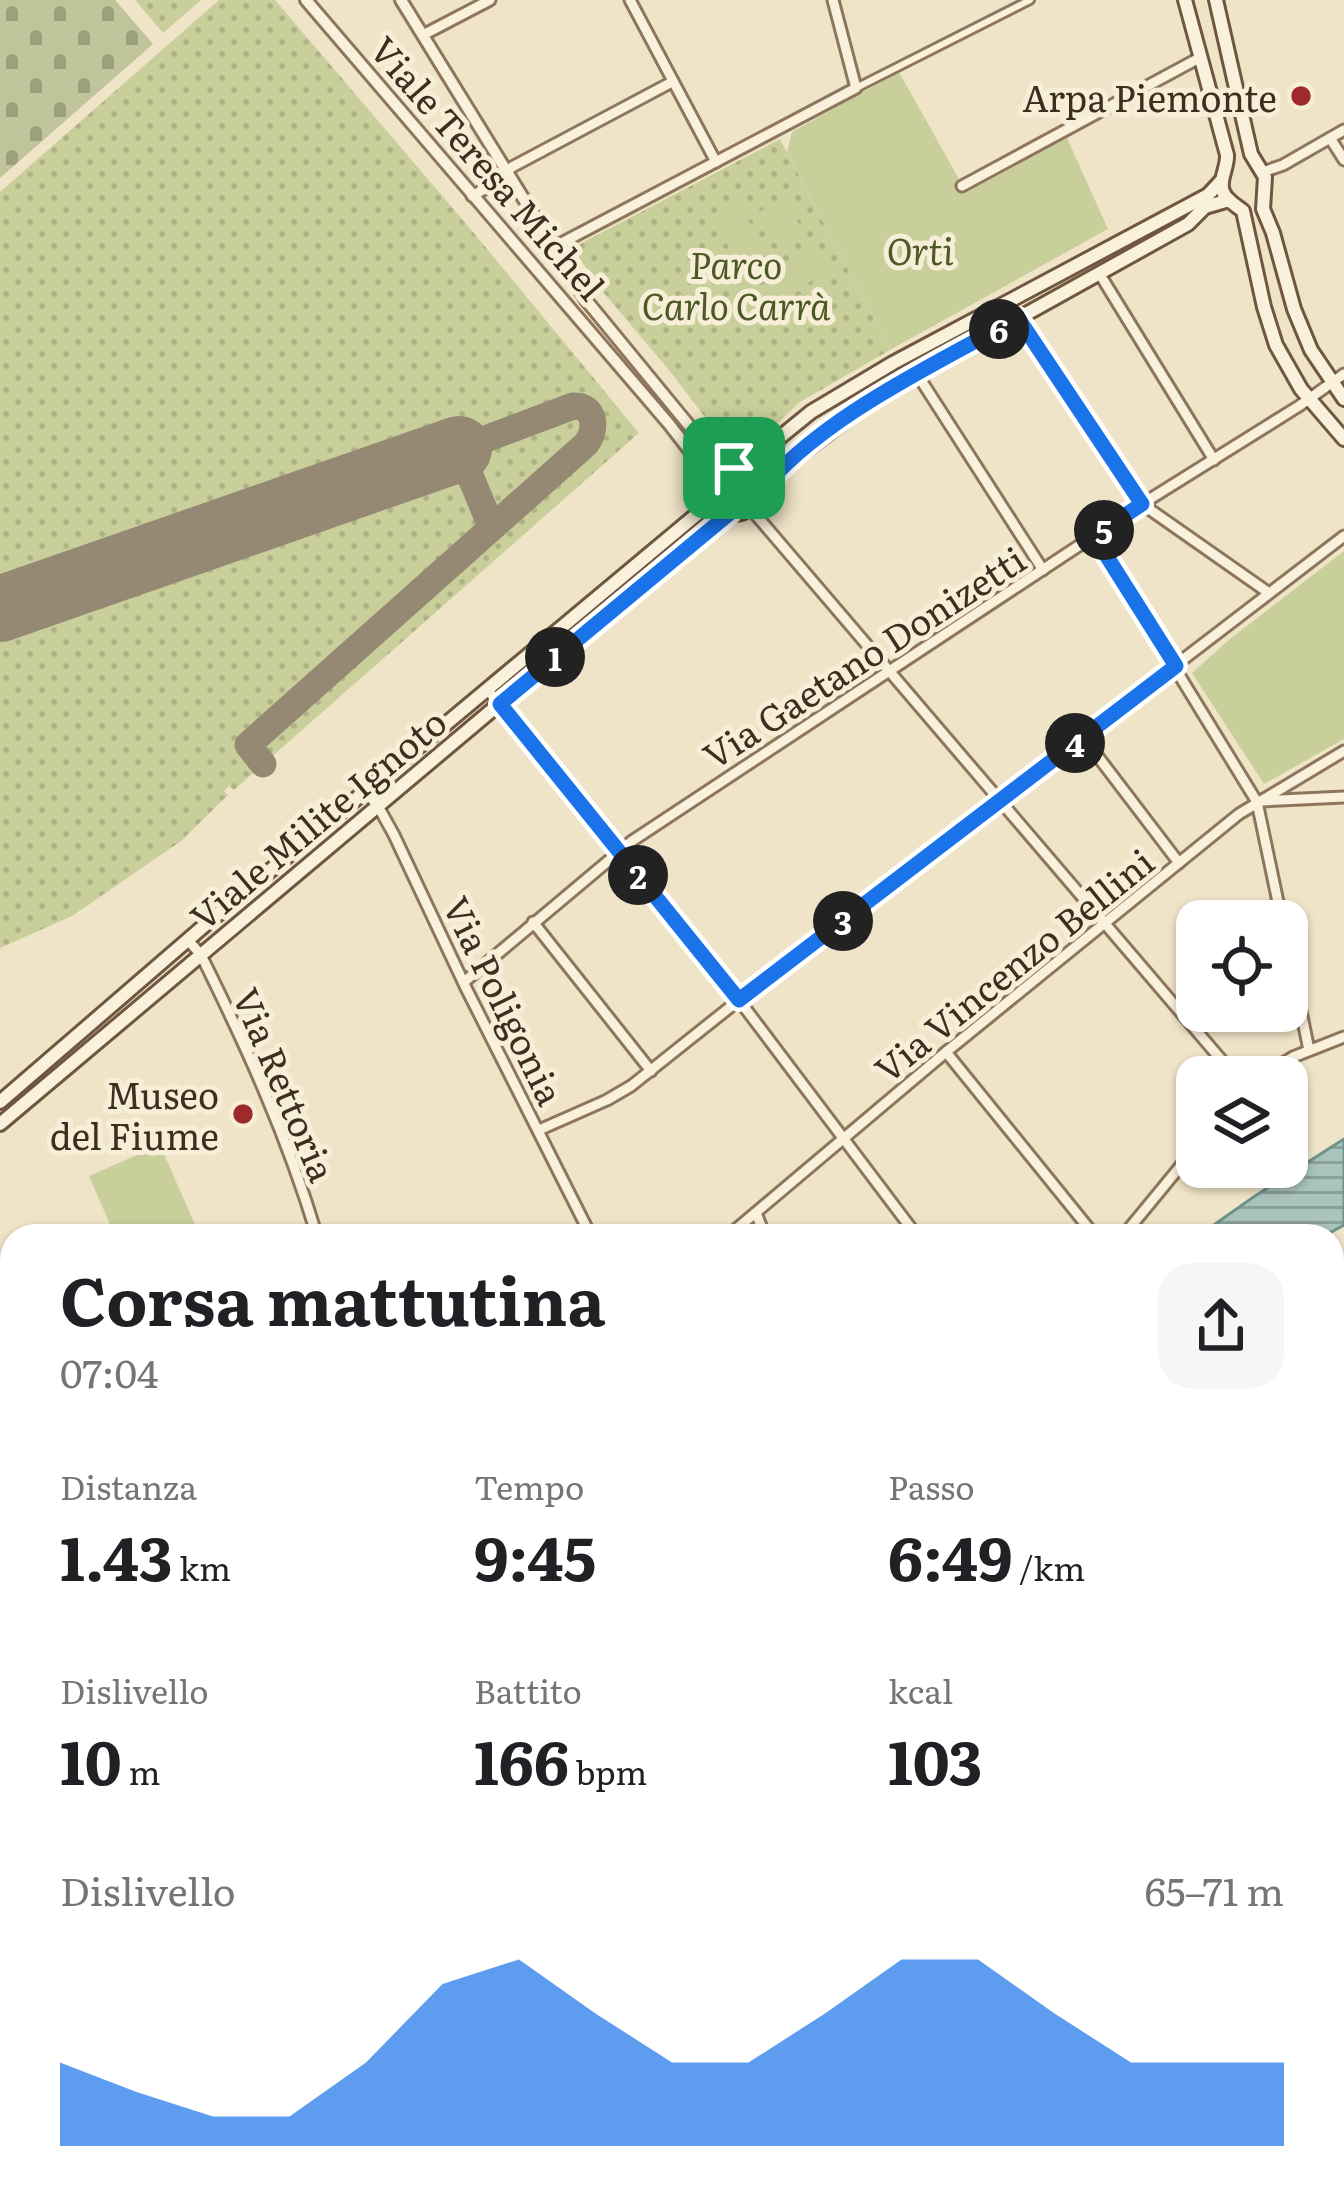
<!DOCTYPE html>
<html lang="it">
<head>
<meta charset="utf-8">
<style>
  body { margin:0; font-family:Literata,serif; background:#f6f6f6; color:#202124; height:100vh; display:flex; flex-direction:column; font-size:45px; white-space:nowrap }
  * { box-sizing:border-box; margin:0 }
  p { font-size:39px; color:#757577 }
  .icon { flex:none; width:66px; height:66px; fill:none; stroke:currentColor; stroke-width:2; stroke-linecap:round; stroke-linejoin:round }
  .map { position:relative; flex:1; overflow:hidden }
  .panel { position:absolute; left:0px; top:1224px; width:1344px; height:975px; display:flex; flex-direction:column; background:#fff; border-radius:36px 36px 0 0; box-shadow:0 3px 9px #0004 }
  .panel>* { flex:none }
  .fabs { position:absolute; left:1176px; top:900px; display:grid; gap:24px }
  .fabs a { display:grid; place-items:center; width:132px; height:132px; border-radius:24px; background:#fff; box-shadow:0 3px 9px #0004; font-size:60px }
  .pin { position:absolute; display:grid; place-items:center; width:102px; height:102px; color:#fff; margin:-51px; border-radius:24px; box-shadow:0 6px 18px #0006 }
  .km { position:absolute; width:60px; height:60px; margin:-30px; border-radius:50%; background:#222; color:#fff; font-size:33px; line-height:60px; text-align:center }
  .round { display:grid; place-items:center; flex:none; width:126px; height:126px; border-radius:36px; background:#f6f6f6 }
  .summary { display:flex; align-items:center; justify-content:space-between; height:204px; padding:0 60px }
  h1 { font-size:66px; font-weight:700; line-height:90px }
  .stats { display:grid; grid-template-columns:repeat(3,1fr); gap:18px; height:204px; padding:12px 60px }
  .stats div { display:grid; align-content:center }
  .stats b { font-size:60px; font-weight:700 }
  .stats small { font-size:33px; font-weight:400 }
  .stats p { font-size:33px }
  .chart { height:336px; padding:24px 60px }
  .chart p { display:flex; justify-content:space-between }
  .chart svg { width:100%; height:216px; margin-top:12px; fill:#1a73e8; opacity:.7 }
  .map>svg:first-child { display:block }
  .farmland { fill:url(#farmland-dots) }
  .grass { fill:url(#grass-dots) }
  .cemetery { fill:url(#cemetery-stones) }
  .garden { fill:#c9cf9b }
  .water { fill:url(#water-rules); stroke:#6f938a; stroke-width:3 }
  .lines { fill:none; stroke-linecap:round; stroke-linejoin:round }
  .taxiway { stroke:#968974; stroke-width:27 }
  .runway { stroke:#968974; stroke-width:66 }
  .pedestrian-casing { stroke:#8d765c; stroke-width:12 }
  .minor-casing { stroke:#8d765c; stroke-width:15 }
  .tertiary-casing { stroke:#8d765c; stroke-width:16 }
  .secondary-casing { stroke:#6f573f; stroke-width:18 }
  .pedestrian { stroke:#faf1dc; stroke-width:6 }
  .minor { stroke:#faf1dc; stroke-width:9 }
  .tertiary { stroke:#faf1dc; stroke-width:10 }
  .secondary { stroke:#faf1dc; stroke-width:12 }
  .route-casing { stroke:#fff; stroke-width:24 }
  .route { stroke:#1a73e8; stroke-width:15 }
  .poi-dot { fill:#9e2a2b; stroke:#f7eed8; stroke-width:4.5 }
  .labels { text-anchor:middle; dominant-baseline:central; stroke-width:10; stroke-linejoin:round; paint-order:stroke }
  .poi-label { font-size:36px; fill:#3d2e20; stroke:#f7eed8; text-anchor:end }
  .street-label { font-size:36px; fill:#3d2e20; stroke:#f7eed8 }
  .park-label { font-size:36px; font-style:italic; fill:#4d5a26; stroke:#f7eed8 }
</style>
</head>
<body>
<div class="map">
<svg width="1344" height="2197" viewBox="0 0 1344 2197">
  <defs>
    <pattern id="farmland-dots" width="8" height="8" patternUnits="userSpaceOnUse" patternTransform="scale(3)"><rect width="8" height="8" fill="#e6deb5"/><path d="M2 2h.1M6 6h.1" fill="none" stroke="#c6bf9b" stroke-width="1.8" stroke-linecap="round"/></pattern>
    <pattern id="grass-dots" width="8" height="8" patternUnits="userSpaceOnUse" patternTransform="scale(3)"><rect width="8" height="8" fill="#c9cf9b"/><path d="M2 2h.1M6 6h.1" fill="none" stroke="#aeb285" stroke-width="1.8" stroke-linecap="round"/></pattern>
    <pattern id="cemetery-stones" width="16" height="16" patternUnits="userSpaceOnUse" patternTransform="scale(3)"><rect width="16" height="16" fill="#bfc49a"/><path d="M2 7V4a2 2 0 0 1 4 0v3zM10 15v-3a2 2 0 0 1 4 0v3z" fill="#9ca07d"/></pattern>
    <pattern id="water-rules" width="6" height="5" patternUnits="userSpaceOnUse" patternTransform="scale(3)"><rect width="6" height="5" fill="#a9c4bc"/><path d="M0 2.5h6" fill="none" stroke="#8ba098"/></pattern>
  </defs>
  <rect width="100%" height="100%" fill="#f0e4c8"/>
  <g class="farmland">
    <polygon points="12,1884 12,2187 176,2187 154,2197 0,2197 0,1886"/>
    <polygon points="822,2187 1124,2187 1121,2197 815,2197"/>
  </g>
  <g class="grass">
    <polygon points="135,0 201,0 163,33"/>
    <polygon points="219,0 275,0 473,232 639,433 234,790 229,786 224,791 228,795 181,841 72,916 0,948 0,192"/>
    <path d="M 780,139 L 890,350 L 800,402 L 748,452 C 733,459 726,452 715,442 L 720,437 L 673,375 L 604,293 L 575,252 L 576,246 Z"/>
  </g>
  <polygon class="cemetery" points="0,0 115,0 153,44 0,178"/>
  <g class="garden">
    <polygon points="899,72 964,188 978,186 1067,138 1108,229 890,350 787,152 792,132"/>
    <polygon points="782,198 803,230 779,245 758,213"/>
    <polygon points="739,206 769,252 743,269 713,223"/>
    <polygon points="813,252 826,271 771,308 758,289"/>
    <polygon points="1344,551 1344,739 1264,784 1192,673 1231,638"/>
    <polygon points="160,1145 200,1236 115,1236 89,1176"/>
  </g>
  <g class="water">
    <polygon points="1344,1139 1344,1225 1324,1236 1198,1236 1255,1196"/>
    <polygon points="305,2187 567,2187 553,2197 282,2197"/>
  </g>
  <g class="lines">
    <path class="taxiway" d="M 263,764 L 248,745 L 586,444 C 597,430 596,405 573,406 L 459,449 L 491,526"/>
    <polyline class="runway" points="0,609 459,449"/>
    <defs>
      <polyline id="pedestrian" points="856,88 1030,0"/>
      <g id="minor">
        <polyline points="630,0 716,162"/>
        <polyline points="423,35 490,0"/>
        <polyline points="1330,138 1344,160"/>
        <polyline points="1263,172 1283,165 1344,130"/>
        <polyline points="962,186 1201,57"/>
        <polyline points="472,196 495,183 512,167 672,82"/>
        <polyline points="552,248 856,88 833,0"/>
        <polyline points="1099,273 1214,460"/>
        <polyline points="1018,318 1142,504 1269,593"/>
        <polyline points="917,374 1043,570"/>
        <polyline points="750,508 1236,1077"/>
        <polyline points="1094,536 1257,802 1282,921"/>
        <polyline points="487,689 739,1000 917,1236"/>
        <polyline points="1083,737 1179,863"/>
        <polyline points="365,791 378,806 394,835 466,988 591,1236"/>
        <polyline points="1262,801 1344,797"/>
        <polyline points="533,922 651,1071"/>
        <path d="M 188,940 L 201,955 C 247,1048 287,1136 317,1236"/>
        <polyline points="1287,943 1309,1050"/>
        <polyline points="464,982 632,841 1142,504 1299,406 1344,374"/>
        <polyline points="946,1052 1095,1236"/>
        <polyline points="1260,1077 1293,1057 1344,1037"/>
        <polyline points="539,1130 607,1100 631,1086 739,1000 1344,536"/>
        <polyline points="756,1213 765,1236"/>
        <polyline points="728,1236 946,1052 1239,814 1344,751"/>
        <polyline points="1123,1236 1197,1146"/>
        <polyline points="0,1465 12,1460"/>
        <polyline points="0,1731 12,1731"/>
      </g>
      <g id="tertiary">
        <polyline points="306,0 669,424 707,473 712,487"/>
        <polyline points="401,0 586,300 719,462 734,468"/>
      </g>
      <g id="secondary">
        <path d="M 1185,0 L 1227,155 C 1228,170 1214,186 1228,199 C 1233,204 1238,207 1243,211 L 1264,307 L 1276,345 L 1301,389 L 1344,439"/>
        <polyline points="1216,0 1251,154 1265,177 1263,209 1273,233 1294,309 1311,350 1344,399"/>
        <polyline points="734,468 752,460 811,412 893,363 1208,195 1222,180"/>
        <circle cx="734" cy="491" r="23"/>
        <polyline points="757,496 773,475 875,398 1188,224 1205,207 1229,200"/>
        <polyline points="0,1102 205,925 714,500"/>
        <polyline points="0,1124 681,551 729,513"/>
        <polyline points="1332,1674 1344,1662"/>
        <polyline points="805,2197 813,2187"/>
      </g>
    </defs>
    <use href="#pedestrian" class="pedestrian-casing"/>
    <use href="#minor" class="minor-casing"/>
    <use href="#tertiary" class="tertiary-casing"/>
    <use href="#secondary" class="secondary-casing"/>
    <use href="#pedestrian" class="pedestrian"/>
    <use href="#minor" class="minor"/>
    <use href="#tertiary" class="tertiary"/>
    <use href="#secondary" class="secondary"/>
  </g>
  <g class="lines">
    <defs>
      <path id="route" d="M 1018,318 L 1142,504 L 1094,536 L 1176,666 L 739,1000 L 500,704 L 730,513 C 677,488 754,437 757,496 C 815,420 935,364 1018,318 Z"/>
    </defs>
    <use href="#route" class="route-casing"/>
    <use href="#route" class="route"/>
  </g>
  <g class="poi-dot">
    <circle cx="1301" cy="96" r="12"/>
    <circle cx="243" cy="1114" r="12"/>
  </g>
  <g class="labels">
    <g class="poi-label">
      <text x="1277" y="96">Arpa Piemonte</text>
      <text x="219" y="1093">Museo<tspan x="219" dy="41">del Fiume</tspan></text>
    </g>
    <g class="street-label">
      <text transform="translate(489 167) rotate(49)">Viale Teresa Michel</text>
      <text transform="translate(863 656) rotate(-33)">Via Gaetano Donizetti</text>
      <text transform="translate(317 818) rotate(-40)">Viale Milite Ignoto</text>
      <text transform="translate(1013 964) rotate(-39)">Via Vincenzo Bellini</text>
      <text transform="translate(505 1000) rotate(64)">Via Poligonia</text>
      <text transform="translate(286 1084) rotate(67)">Via Rettoria</text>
    </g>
    <g class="park-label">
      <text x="920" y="249">Orti</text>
      <text x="736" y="263">Parco<tspan x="736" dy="41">Carlo Carrà</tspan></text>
    </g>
  </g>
</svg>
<div class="fabs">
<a><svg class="icon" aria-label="locate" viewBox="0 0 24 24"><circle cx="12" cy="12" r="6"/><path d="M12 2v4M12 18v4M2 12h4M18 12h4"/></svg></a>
<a><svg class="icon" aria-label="layers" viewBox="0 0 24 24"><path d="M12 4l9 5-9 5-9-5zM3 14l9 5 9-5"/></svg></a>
</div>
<div class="pin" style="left:734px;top:468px;background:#1e9e55"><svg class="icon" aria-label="arrive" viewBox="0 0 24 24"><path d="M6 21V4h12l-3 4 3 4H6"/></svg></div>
<b class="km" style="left:555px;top:657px">1</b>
<b class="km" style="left:638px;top:875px">2</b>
<b class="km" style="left:843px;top:921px">3</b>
<b class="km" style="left:1075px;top:743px">4</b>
<b class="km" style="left:1104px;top:530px">5</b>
<b class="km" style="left:999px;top:329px">6</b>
<section class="panel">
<div class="summary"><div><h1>Corsa mattutina</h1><p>07:04</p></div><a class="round"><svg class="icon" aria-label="share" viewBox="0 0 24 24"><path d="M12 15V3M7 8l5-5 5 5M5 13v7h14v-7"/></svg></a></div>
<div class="stats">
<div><p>Distanza</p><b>1.43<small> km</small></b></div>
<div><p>Tempo</p><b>9:45</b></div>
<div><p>Passo</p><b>6:49<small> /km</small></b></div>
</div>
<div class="stats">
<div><p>Dislivello</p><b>10<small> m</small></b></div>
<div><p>Battito</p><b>166<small> bpm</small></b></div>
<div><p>kcal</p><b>103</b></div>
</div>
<div class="chart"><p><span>Dislivello</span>65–71 m</p>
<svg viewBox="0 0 160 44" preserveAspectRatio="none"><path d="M0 44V27L10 33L20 38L30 38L40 27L50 11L60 6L70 17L80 27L90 27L100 17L110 6L120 6L130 17L140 27L150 27L160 27V44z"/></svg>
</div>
</section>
</div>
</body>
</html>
